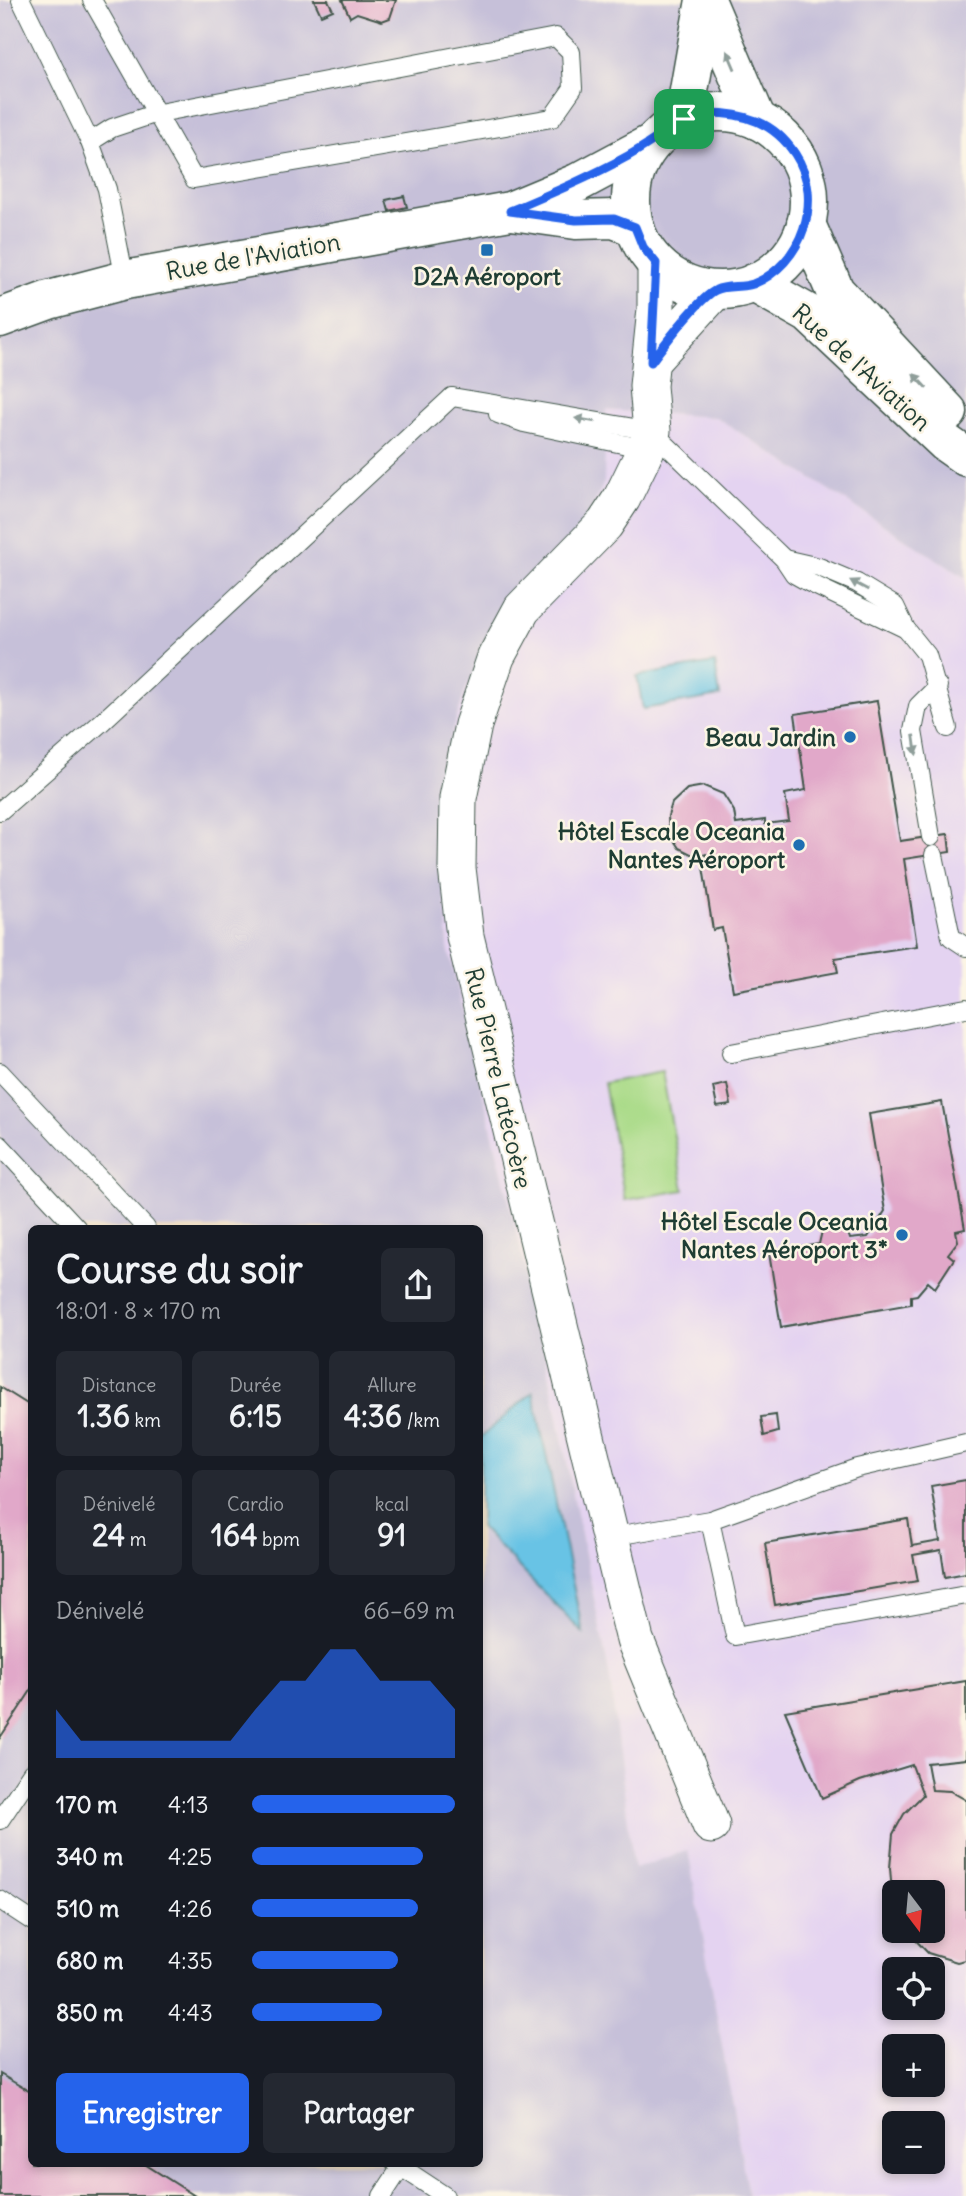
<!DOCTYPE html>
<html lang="fr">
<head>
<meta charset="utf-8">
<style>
  body { margin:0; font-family:Delius,sans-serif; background:#242831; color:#f1f3f6; height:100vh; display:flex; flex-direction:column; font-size:26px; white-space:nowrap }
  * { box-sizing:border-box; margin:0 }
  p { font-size:23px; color:#9ea1a6 }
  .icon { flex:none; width:38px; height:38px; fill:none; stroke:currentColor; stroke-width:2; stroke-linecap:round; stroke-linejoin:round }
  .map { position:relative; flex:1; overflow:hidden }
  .panel { position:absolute; left:28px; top:1225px; width:455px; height:942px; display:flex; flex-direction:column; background:#171b24; border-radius:10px; box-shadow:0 4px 10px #0003 }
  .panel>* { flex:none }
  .needle { width:46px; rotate:164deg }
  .fabs { position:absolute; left:882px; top:1880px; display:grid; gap:14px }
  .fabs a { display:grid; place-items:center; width:63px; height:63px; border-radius:10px; background:#171b24; box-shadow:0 4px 10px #0003; font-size:35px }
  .pin { position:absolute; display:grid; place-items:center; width:60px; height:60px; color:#fff; margin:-30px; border-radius:14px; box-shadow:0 4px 10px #0006 }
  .round { display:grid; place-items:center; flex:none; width:74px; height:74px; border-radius:10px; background:#242831 }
  .overview { display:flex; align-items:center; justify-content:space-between; height:119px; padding:0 28px }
  h1 { font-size:38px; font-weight:700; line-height:52px }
  .metrics { display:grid; grid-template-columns:repeat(3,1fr); gap:10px; height:119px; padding:7px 28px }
  .metrics div { display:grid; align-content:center; border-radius:10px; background:#242831; text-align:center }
  .metrics b { font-size:30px; font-weight:700 }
  .metrics small { font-size:19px; font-weight:400 }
  .metrics p { font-size:19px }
  .chart { height:196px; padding:14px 28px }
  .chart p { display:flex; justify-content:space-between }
  .chart svg { width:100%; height:126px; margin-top:7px; fill:#2563eb; opacity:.7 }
  .cta { display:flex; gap:14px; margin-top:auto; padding:14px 28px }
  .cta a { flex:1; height:80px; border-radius:10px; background:#2563eb; color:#fff; font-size:28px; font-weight:700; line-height:80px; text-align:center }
  .cta a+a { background:#242831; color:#f1f3f6 }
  ul { padding:0 28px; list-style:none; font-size:23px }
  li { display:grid; grid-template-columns:112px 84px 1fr; align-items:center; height:52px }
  li i { height:18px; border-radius:9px; background:#2563eb }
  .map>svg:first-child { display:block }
  .built { fill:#e4d3f1; fill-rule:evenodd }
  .industrial { fill:#c6c0d9; fill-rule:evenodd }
  .green { fill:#abdb8a; stroke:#658c5f; stroke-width:2 }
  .water { fill:#67c3e5; stroke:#43808c; stroke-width:2 }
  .building { fill:#e1a8c9 }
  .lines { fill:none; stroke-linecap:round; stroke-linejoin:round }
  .lane-casing { stroke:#3f5549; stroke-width:20 }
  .street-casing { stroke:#3f5549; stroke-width:39 }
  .secondary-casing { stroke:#3f5549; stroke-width:41 }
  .lane { stroke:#fff; stroke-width:18 }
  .street { stroke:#fff; stroke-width:37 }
  .secondary { stroke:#fff; stroke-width:38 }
  .oneway { fill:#8f9e9a }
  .route-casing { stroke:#fff; stroke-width:14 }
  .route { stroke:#2563eb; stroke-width:9 }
  .poi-dot { fill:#1f6fb2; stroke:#fcf5e5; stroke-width:2.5 }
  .labels { text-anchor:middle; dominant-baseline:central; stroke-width:5; stroke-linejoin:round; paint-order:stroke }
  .street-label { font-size:24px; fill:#1f3d34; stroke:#fcf5e5 }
  .poi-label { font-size:24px; font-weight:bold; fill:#1f3d34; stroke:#fcf5e5; text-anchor:end }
</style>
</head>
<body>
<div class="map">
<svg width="966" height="2196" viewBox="0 0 966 2196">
  <rect width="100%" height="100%" fill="#fcf5e5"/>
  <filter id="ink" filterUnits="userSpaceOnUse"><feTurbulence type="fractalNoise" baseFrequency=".0143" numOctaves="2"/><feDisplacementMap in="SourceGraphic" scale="14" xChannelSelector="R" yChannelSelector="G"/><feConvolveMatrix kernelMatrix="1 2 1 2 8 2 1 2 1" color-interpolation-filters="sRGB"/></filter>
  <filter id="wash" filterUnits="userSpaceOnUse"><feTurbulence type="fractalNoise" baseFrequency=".00686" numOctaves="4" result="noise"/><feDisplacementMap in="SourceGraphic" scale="28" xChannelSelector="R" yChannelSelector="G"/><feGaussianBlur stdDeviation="1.57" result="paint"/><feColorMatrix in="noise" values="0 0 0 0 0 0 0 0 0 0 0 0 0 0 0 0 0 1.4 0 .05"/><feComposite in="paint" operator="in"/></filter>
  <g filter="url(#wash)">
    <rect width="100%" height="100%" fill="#f3e0c3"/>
    <path class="built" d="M 606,410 L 716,417 L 966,578 L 966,2196 L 748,2196 L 688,1851 L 634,1870 L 609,1674 L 542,1339 L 448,948 L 441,832 L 451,736 L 467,685 L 604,438 ZM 894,1892 L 933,1892 L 933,1930 L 894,1930 ZM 894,1969 L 933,1969 L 933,2007 L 894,2007 ZM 894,2046 L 933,2046 L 933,2084 L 894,2084 ZM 894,2123 L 933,2123 L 933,2161 L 894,2161 Z"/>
    <path class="industrial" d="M 0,0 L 966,0 L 966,578 L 716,417 L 606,410 L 604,482 L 584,526 L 467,685 L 451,736 L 441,832 L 448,948 L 542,1339 L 609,1674 L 634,1869 L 688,1850 L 748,2196 L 0,2196 ZM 32,1228 L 480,1228 L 480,2163 L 32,2163 Z"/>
    <polygon class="green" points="662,1072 684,1190 625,1200 604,1083"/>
    <g class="water">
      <polygon points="715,663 720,696 643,709 637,676"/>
      <polygon points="533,1392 583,1633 480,1527 480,1438"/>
    </g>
    <g id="blocks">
      <g class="building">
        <polygon points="314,0 328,0 333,10 321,15"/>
        <polygon points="342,0 396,0 390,18 382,21 357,13 350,17"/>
        <polygon points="404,196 407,207 389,211 386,200"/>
        <polygon points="877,701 900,841 948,834 950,852 904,859 917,946 835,958 838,972 733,991 722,928 713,930 703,867 707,866 706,854 697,857 679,848 669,833 668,816 672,803 687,789 704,786 723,794 734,811 736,824 765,820 765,824 789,821 785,794 806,790 795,714"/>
        <polygon points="727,1084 731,1105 717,1107 713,1087"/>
        <polygon points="942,1102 965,1229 956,1231 958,1241 948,1254 954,1259 935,1288 928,1282 917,1295 911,1296 911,1304 781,1327 769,1253 819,1244 822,1231 840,1228 848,1233 850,1239 868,1237 885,1211 869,1114"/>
        <polygon points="0,1387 32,1407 32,1689 0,1738"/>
        <polygon points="776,1415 778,1432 764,1436 761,1417"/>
        <polygon points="966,1480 966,1573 945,1577 941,1550 913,1555 918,1581 775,1605 765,1543 908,1519 912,1546 940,1541 931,1486"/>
        <polygon points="966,1681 966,1759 927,1763 932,1790 950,1791 966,1800 966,1960 957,1962 928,1953 906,1930 933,1930 933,1892 892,1892 890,1868 893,1834 904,1814 923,1795 912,1765 860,1781 822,1798 785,1711"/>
        <polygon points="0,2074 32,2093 32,2163 143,2163 195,2196 0,2196"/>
      </g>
    </g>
  </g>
  <g filter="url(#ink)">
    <use href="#blocks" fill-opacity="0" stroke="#3f5549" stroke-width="2"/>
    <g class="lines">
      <defs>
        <g id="lane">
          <polyline points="21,0 90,142 107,189 125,280"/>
          <polyline points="90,142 112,128 154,114 556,37 571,52 573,88 552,118 194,179 92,0"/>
          <polyline points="452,397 652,431 784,559 794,574 810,583 906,629"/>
          <polyline points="498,414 524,423 646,449"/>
          <polyline points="784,559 819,567 857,583 895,606 906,629 927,655 948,728"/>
          <polyline points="0,811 103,721 452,397"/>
          <polyline points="931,837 913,731 918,706 938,686"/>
          <polyline points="934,855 951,937 966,947"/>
          <polyline points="731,1053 966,1008"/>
          <polyline points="0,1072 146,1228"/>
          <polyline points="0,1145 77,1228"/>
          <polyline points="710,1520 735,1636 966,1595"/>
          <polyline points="609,1537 710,1520 857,1468 966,1443"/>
          <polyline points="0,1820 32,1772"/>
          <polyline points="0,1900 32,1921"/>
          <polyline points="395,2163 445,2196"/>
          <polyline points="382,2196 401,2167"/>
        </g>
        <g id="street">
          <polyline points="656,263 656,309 648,386 652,431 646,449 622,498 605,524 522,609 496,657 473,725 458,798 457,868 465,936 635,1640 711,1825"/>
          <polyline points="651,361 716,290"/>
        </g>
        <g id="secondary">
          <polyline points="706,0 757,120"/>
          <circle cx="720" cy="201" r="89"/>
          <polyline points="684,119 705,0"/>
          <polyline points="512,211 576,220 614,219 635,227"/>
          <polyline points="806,224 835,291 948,412"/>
          <polyline points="754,283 809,314 946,443 966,457"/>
          <polyline points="0,318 49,300 125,280 510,211 577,183 652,143"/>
        </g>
      </defs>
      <use href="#lane" class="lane-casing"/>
      <use href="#street" class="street-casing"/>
      <use href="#secondary" class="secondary-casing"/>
      <use href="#lane" class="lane"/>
      <use href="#street" class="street"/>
      <use href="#secondary" class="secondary"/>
    </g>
    <defs><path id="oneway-solid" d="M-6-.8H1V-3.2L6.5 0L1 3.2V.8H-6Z" transform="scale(1.75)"/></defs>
    <g class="oneway">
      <use href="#oneway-solid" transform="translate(731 60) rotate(-113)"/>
      <use href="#oneway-solid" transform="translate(920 381) rotate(-133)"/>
      <use href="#oneway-solid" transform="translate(585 420) rotate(-170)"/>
      <use href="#oneway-solid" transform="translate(859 585) rotate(-152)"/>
      <use href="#oneway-solid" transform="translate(915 745) rotate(82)"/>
    </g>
  </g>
  <g class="lines" filter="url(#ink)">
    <defs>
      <path id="route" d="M 708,113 C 745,113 774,122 795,154 C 825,199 802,265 753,284 C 741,288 726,285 716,290 C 699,298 664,345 651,362 L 656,263 L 643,247 L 635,227 L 614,219 L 576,220 L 510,211 C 550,194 590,177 628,156 C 656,141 676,121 708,113 Z"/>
    </defs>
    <use href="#route" class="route-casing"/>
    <use href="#route" class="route"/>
  </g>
  <g class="poi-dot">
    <rect x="480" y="243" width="14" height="14" rx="3.5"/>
    <circle cx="850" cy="737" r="7"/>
    <circle cx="799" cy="845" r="7"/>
    <circle cx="902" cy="1235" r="7"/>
  </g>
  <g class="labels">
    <g class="street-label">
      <text transform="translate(253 256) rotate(-10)">Rue de l'Aviation</text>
      <text transform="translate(862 367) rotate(42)">Rue de l'Aviation</text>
      <text transform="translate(499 1078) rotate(77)">Rue Pierre Latécoère</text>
    </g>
    <g class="poi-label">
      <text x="487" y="276" text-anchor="middle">D2A Aéroport</text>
      <text x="836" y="737">Beau Jardin</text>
      <text x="785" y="831">Hôtel Escale Oceania<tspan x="785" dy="28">Nantes Aéroport</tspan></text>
      <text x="888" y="1221">Hôtel Escale Oceania<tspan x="888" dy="28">Nantes Aéroport 3*</tspan></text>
    </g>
  </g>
</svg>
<div class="fabs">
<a><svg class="needle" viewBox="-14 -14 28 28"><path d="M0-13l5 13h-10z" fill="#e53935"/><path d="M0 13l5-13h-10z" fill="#9ea1a6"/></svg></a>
<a><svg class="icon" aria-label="locate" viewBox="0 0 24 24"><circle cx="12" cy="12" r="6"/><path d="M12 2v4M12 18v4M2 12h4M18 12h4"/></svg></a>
<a>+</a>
<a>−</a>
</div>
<div class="pin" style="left:684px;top:119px;background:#1e9e55"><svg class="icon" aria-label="arrive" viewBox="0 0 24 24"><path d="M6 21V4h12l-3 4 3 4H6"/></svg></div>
<section class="panel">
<div class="overview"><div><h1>Course du soir</h1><p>18:01 · 8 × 170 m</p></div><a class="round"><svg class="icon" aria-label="share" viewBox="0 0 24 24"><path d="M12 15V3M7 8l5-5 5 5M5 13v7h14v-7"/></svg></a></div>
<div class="metrics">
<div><p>Distance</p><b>1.36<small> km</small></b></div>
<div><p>Durée</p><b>6:15</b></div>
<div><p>Allure</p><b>4:36<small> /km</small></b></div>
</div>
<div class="metrics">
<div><p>Dénivelé</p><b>24<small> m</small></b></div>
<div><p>Cardio</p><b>164<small> bpm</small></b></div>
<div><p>kcal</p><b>91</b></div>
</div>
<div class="chart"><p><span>Dénivelé</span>66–69 m</p>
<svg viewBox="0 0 160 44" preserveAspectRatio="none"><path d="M0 44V27L10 38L20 38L30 38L40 38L50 38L60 38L70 38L80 27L90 17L100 17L110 6L120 6L130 17L140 17L150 17L160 27V44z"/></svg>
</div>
<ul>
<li><b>170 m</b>4:13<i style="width:100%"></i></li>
<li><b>340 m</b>4:25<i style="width:84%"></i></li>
<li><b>510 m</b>4:26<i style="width:82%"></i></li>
<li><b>680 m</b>4:35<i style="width:72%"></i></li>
<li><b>850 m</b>4:43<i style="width:64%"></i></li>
</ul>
<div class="cta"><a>Enregistrer</a><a>Partager</a></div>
</section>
</div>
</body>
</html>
